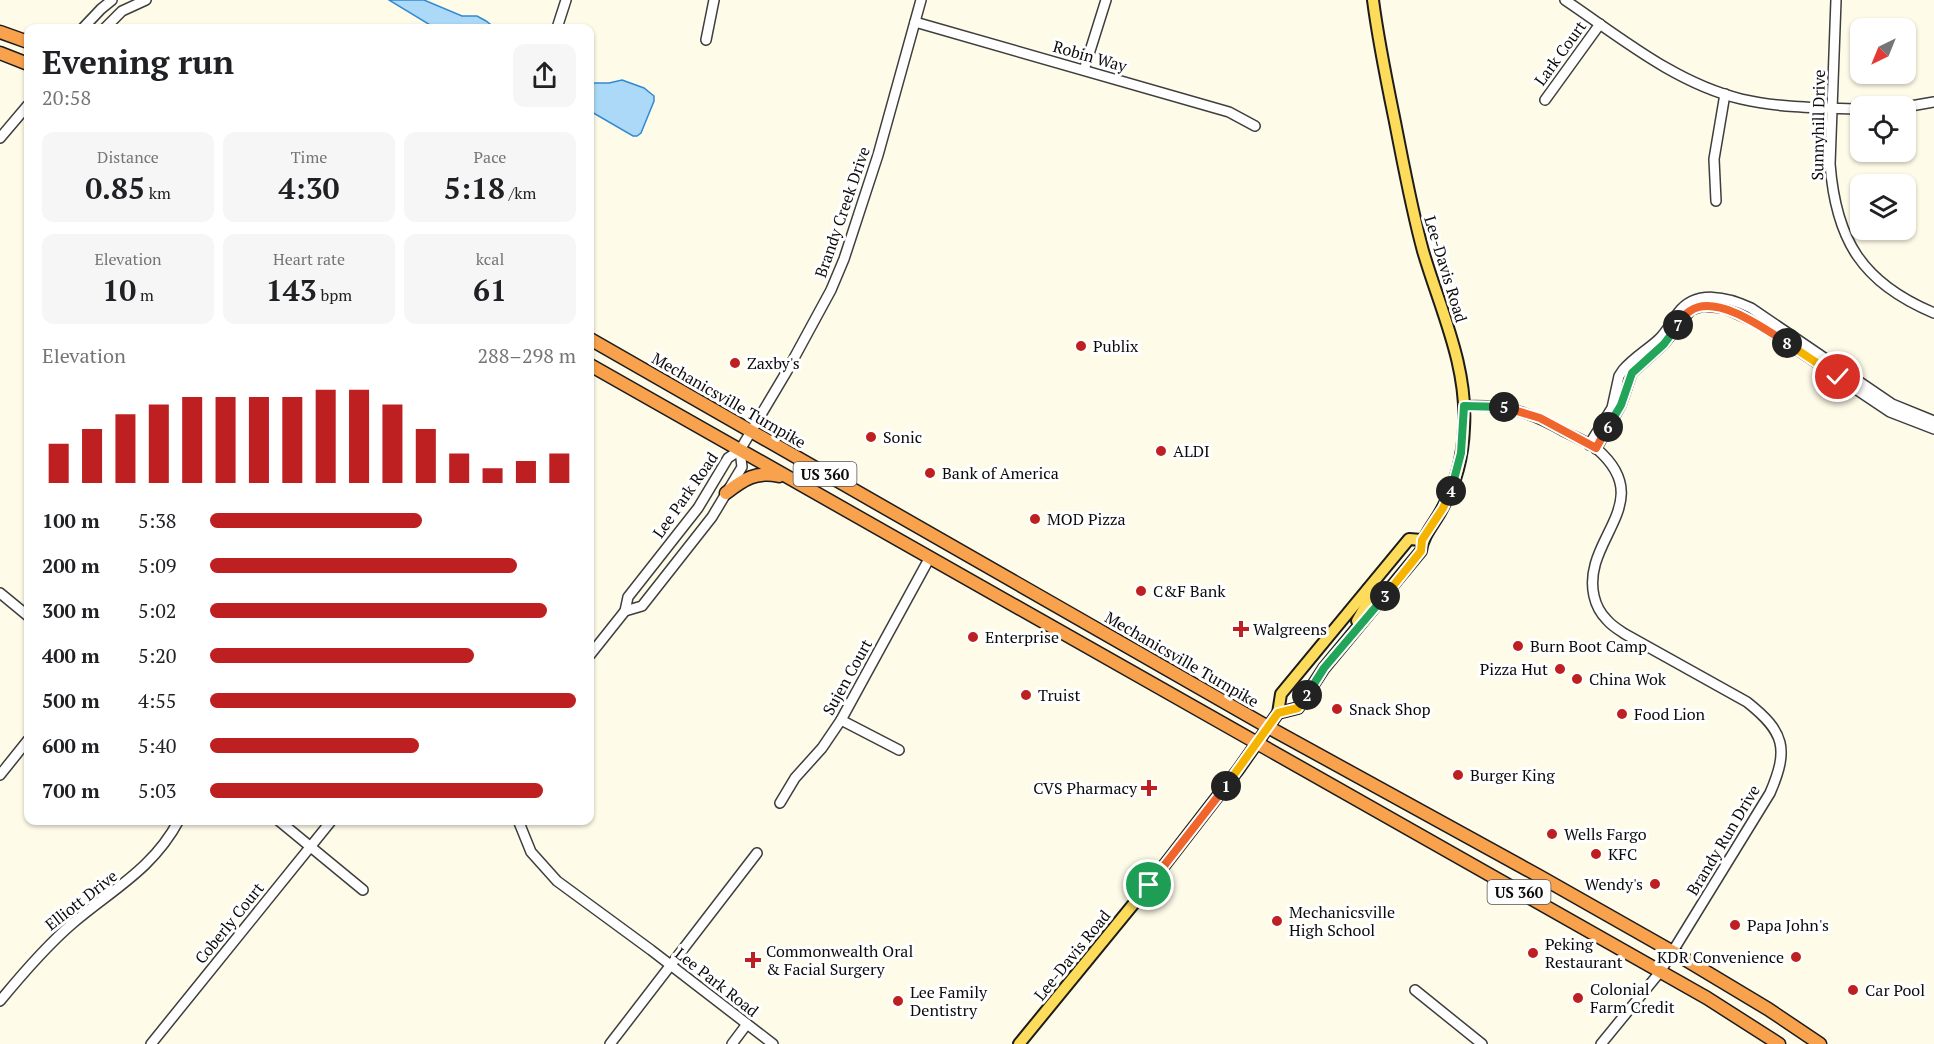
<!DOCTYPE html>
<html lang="en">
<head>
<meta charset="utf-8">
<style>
  body { margin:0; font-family:"PT Serif",serif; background:#f6f6f6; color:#202124; height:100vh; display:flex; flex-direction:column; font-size:22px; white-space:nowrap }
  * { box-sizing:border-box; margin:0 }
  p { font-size:20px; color:#757577 }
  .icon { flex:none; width:33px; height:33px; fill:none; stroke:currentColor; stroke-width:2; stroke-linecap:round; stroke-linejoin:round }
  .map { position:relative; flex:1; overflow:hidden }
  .drawer { position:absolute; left:24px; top:24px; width:570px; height:801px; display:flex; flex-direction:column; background:#fff; border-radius:12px; box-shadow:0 2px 4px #0004 }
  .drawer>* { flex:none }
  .needle { width:39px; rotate:223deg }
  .fabs { position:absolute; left:1850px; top:18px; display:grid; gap:12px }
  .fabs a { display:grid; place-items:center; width:66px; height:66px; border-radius:12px; background:#fff; box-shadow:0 2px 4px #0004; font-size:30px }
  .pin { position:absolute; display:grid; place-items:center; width:51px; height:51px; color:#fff; margin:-26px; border:3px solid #fff; border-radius:50%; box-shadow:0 2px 6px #0007 }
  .km { position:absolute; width:30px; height:30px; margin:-15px; border-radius:50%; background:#222; color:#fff; font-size:16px; line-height:30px; text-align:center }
  .round { display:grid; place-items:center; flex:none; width:63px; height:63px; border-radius:12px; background:#f6f6f6 }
  .headline { display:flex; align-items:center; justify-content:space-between; height:102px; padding:0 18px }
  h1 { font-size:33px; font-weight:800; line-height:45px }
  .metrics { display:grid; grid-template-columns:repeat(3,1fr); gap:9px; height:102px; padding:6px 18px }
  .metrics div { display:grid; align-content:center; border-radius:12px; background:#f6f6f6; text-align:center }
  .metrics b { font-size:30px; font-weight:800 }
  .metrics small { font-size:16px; font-weight:400 }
  .metrics p { font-size:16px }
  .chart { height:168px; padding:12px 18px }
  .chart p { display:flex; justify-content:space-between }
  .chart svg { width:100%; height:108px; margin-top:6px; stroke:#be2022; stroke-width:6 }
  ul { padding:0 18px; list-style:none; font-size:20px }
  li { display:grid; grid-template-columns:96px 72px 1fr; align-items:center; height:45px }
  li i { height:15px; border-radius:8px; background:#be2022 }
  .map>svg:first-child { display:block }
  .water { fill:#acd9f8; stroke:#318bd1; stroke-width:1.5 }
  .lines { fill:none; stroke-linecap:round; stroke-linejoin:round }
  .minor-casing { stroke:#3e3e3e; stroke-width:12 }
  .major-casing { stroke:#1c1c1c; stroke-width:14 }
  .highway-casing { stroke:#1c1c1c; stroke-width:15 }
  .minor { stroke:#fff; stroke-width:9 }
  .major { stroke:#fddb5b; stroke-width:10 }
  .highway { stroke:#f9a24d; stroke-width:12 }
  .split-1-casing { stroke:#fff; stroke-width:12 }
  .split-2-casing { stroke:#fff; stroke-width:12 }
  .split-3-casing { stroke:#fff; stroke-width:12 }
  .split-4-casing { stroke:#fff; stroke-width:12 }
  .split-5-casing { stroke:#fff; stroke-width:12 }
  .split-6-casing { stroke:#fff; stroke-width:12 }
  .split-7-casing { stroke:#fff; stroke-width:12 }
  .split-8-casing { stroke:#fff; stroke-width:12 }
  .split-9-casing { stroke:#fff; stroke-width:12 }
  .split-1 { stroke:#f0652b; stroke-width:8 }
  .split-2 { stroke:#f5b400; stroke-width:8 }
  .split-3 { stroke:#22a559; stroke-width:8 }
  .split-4 { stroke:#f5b400; stroke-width:8 }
  .split-5 { stroke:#22a559; stroke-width:8 }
  .split-6 { stroke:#f0652b; stroke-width:8 }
  .split-7 { stroke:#22a559; stroke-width:8 }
  .split-8 { stroke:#f0652b; stroke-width:8 }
  .split-9 { stroke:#f5b400; stroke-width:8 }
  .poi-dot { fill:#be2022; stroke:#fff; stroke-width:2 }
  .labels { text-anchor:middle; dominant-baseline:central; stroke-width:6; stroke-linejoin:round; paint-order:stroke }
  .shield { fill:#fff; stroke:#545454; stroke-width:1.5 }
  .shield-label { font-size:15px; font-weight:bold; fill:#0b0b0b }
  .street-label { font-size:16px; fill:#0b0b0b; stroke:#fff }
  .poi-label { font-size:16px; fill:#0b0b0b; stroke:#fff; text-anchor:start }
</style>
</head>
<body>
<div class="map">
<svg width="1934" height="1044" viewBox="0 0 1934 1044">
  <rect width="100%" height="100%" fill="#fffbe9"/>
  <g class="water">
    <polygon points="389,0 424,0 462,16 477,16 486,21 495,28 435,28"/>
    <polygon points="622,80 644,88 654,96 654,101 641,133 637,136 633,136 590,111 590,83 609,83"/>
  </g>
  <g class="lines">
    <defs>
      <g id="minor">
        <path d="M 1565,0 C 1620,37 1675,83 1741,99 C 1780,108 1820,108 1860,109"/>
        <path d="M 1836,0 L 1830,164 C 1836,240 1862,283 1934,313"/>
        <polyline points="915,22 1229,112 1255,126"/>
        <polyline points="83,28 101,9 112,0"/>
        <polyline points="105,28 122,11 146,0"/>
        <polyline points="557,28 566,0"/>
        <polyline points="706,40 714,0"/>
        <polyline points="1084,70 1106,0"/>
        <polyline points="1545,100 1600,24"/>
        <polyline points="1905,107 1934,102"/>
        <polyline points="0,138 28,105"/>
        <polyline points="1716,201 1714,159 1725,94"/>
        <path d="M 1464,406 C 1505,404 1530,412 1565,432 C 1575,437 1588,442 1597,449 C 1659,503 1581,539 1594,596 C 1596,605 1601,614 1607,620 C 1612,626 1619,630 1625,634 L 1747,702 C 1785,732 1789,749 1770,793 L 1660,972 L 1601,1044"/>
        <path d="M 1589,445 L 1612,408 L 1619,376 L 1623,370 C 1633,358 1647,350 1658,340 C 1667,332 1671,322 1678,313 C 1696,289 1728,297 1751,308 L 1892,404 L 1934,421"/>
        <polyline points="1596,449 1621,405 1632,373 1664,344 1691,310 1703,306 1724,308 1757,323 1890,412 1934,429"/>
        <polyline points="0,593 28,616"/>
        <polyline points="625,611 642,606 712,517 742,467 740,450"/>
        <polyline points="590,655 625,611 628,597 698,508 728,458 740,450 787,371 831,290 844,259 878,155 921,0"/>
        <polyline points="841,720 899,750"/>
        <polyline points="0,775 28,740"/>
        <polyline points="780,803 795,778 822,748 841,720 929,559"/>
        <polyline points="278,820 363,890"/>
        <polyline points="518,820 531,852 557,881 651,950 773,1044"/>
        <polyline points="1415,990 1482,1044"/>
        <path d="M 0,1001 C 23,973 46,946 73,923 C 113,889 153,869 179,820"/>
        <polyline points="151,1044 332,820"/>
        <polyline points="610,1044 757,853"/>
        <polyline points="732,1044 747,1024"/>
      </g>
      <g id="major">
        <polyline points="1357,621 1369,600 1368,589"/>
        <path d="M 1278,713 L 1298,708 L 1324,668 L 1421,551 C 1423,534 1436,522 1443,507 C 1456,483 1463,455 1464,428 C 1468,366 1440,309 1423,251 C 1411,207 1403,162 1394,117 C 1386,78 1378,39 1373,0"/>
        <polyline points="1019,1044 1149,885 1238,770 1278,713 1281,694 1409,539 1422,540"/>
      </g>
      <g id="highway">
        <polyline points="0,32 28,42"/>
        <polyline points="0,53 28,64"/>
        <polyline points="590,339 1268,727 1539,876 1673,952 1768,1009 1820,1044"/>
        <polyline points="590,365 1707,998 1779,1044"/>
        <path d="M 726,493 C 744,479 756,471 779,476"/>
      </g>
    </defs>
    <use href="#minor" class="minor-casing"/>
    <use href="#major" class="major-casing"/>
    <use href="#highway" class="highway-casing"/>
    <use href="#minor" class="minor"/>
    <use href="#major" class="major"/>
    <use href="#highway" class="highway"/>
  </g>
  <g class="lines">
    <defs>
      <polyline id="split-1" points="1149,885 1226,786"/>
      <polyline id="split-2" points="1226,786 1278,713 1298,708 1307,695"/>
      <polyline id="split-3" points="1307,695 1324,668 1385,596"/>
      <polyline id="split-4" points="1385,596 1421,551 1422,540 1443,508 1451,491"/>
      <polyline id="split-5" points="1451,491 1461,453 1464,406 1504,407"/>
      <polyline id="split-6" points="1504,407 1540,418 1596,448 1608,427"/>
      <polyline id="split-7" points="1608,427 1621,405 1632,373 1664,344 1678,325"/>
      <path id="split-8" d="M 1678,325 C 1681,320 1685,314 1690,311 C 1716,293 1765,329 1787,343"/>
      <polyline id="split-9" points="1787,343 1838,377"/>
    </defs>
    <use href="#split-1" class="split-1-casing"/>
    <use href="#split-2" class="split-2-casing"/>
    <use href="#split-3" class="split-3-casing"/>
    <use href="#split-4" class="split-4-casing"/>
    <use href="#split-5" class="split-5-casing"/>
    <use href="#split-6" class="split-6-casing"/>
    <use href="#split-7" class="split-7-casing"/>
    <use href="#split-8" class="split-8-casing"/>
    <use href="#split-9" class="split-9-casing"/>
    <use href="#split-1" class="split-1"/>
    <use href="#split-2" class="split-2"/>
    <use href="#split-3" class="split-3"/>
    <use href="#split-4" class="split-4"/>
    <use href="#split-5" class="split-5"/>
    <use href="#split-6" class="split-6"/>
    <use href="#split-7" class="split-7"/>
    <use href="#split-8" class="split-8"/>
    <use href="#split-9" class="split-9"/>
  </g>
  <g class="poi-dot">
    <circle cx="1081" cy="346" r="6"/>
    <circle cx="735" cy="363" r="6"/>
    <circle cx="871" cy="437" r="6"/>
    <circle cx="1161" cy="451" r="6"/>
    <circle cx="930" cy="473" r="6"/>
    <circle cx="1035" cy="519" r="6"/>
    <circle cx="1141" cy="591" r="6"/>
    <path d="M1238 620h6v6h6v6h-6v6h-6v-6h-6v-6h6z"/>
    <circle cx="973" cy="637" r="6"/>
    <circle cx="1518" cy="646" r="6"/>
    <circle cx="1560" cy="669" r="6"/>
    <circle cx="1577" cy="679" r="6"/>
    <circle cx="1026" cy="695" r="6"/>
    <circle cx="1337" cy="709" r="6"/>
    <circle cx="1622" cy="714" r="6"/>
    <circle cx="1458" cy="775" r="6"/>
    <path d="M1146 779h6v6h6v6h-6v6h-6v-6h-6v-6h6z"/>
    <circle cx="1552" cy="834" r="6"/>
    <circle cx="1596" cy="854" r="6"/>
    <circle cx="1655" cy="884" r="6"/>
    <circle cx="1277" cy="921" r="6"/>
    <circle cx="1735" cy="925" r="6"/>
    <circle cx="1533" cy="953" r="6"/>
    <circle cx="1796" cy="957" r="6"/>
    <path d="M750 951h6v6h6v6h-6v6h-6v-6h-6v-6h6z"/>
    <circle cx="1853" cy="990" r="6"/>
    <circle cx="1578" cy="998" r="6"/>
    <circle cx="898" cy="1001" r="6"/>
  </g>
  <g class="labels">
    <g class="shield">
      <rect x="793.5" y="462" width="63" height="24" rx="4.5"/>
      <rect x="1487.5" y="880" width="63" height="24" rx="4.5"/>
    </g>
    <g class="shield-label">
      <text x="825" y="474">US 360</text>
      <text x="1519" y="892">US 360</text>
    </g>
    <g class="street-label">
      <text transform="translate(1560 53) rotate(-54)">Lark Court</text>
      <text transform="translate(1090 56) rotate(16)">Robin Way</text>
      <text transform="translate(1818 125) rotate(-89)">Sunnyhill Drive</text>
      <text transform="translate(842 212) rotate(-71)">Brandy Creek Drive</text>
      <text transform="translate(1446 269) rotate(73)">Lee-Davis Road</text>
      <text transform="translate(729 400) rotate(30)">Mechanicsville Turnpike</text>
      <text transform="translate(685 495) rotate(-55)">Lee Park Road</text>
      <text transform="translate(1182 659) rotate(30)">Mechanicsville Turnpike</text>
      <text transform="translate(847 677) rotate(-61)">Sujen Court</text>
      <text transform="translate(1723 840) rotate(-59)">Brandy Run Drive</text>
      <text transform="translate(81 900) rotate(-38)">Elliott Drive</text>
      <text transform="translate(229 923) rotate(-51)">Coberly Court</text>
      <text transform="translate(1072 955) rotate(-51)">Lee-Davis Road</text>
      <text transform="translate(717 982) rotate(38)">Lee Park Road</text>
    </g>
    <g class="poi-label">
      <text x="1093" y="346">Publix</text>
      <text x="747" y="363">Zaxby's</text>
      <text x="883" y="437">Sonic</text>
      <text x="1173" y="451">ALDI</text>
      <text x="942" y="473">Bank of America</text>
      <text x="1047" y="519">MOD Pizza</text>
      <text x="1153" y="591">C&amp;F Bank</text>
      <text x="1253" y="629">Walgreens</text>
      <text x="985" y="637">Enterprise</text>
      <text x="1530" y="646">Burn Boot Camp</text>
      <text x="1548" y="669" text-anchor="end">Pizza Hut</text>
      <text x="1589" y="679">China Wok</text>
      <text x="1038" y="695">Truist</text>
      <text x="1349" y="709">Snack Shop</text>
      <text x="1634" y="714">Food Lion</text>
      <text x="1470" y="775">Burger King</text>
      <text x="1137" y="788" text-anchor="end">CVS Pharmacy</text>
      <text x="1564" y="834">Wells Fargo</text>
      <text x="1608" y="854">KFC</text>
      <text x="1643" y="884" text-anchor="end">Wendy's</text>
      <text x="1289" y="912">Mechanicsville<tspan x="1289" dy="18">High School</tspan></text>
      <text x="1747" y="925">Papa John's</text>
      <text x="1545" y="944">Peking<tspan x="1545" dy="18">Restaurant</tspan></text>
      <text x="766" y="951">Commonwealth Oral<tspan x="766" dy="18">&amp; Facial Surgery</tspan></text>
      <text x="1784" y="957" text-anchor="end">KDR Convenience</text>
      <text x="1590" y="989">Colonial<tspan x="1590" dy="18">Farm Credit</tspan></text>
      <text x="1865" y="990">Car Pool</text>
      <text x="910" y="992">Lee Family<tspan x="910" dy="18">Dentistry</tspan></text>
    </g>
  </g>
</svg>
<div class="fabs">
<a><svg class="needle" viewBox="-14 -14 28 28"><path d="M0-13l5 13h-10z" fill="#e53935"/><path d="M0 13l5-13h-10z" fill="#757577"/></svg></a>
<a><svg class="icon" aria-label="locate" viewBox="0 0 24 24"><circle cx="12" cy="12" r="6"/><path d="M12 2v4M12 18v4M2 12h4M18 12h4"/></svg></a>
<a><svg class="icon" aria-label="layers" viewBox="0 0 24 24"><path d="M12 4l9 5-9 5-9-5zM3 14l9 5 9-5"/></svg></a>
</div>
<div class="pin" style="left:1149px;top:885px;background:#1e9e55"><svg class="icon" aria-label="arrive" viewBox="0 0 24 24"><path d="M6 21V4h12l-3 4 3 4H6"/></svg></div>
<div class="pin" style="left:1838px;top:377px;background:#d93025"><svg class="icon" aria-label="check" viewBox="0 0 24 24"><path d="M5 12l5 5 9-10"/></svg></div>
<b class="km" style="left:1226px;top:786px">1</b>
<b class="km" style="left:1307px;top:695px">2</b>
<b class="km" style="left:1385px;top:596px">3</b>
<b class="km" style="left:1451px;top:491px">4</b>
<b class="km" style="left:1504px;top:407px">5</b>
<b class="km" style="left:1608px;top:427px">6</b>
<b class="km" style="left:1678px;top:325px">7</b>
<b class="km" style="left:1787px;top:343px">8</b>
<section class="drawer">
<div class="headline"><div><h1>Evening run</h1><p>20:58</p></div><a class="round"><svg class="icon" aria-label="share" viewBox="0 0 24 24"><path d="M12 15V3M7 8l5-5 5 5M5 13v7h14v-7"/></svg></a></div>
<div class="metrics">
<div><p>Distance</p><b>0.85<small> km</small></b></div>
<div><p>Time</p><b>4:30</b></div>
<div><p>Pace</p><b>5:18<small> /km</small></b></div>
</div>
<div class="metrics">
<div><p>Elevation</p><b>10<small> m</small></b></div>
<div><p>Heart rate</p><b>143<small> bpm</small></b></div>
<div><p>kcal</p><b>61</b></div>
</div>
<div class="chart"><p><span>Elevation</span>288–298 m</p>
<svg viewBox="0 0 160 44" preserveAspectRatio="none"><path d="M5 44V28M15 44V22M25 44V16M35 44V12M45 44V9M55 44V9M65 44V9M75 44V9M85 44V6M95 44V6M105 44V12M115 44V22M125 44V32M135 44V38M145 44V35M155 44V32"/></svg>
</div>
<ul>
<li><b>100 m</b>5:38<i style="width:58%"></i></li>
<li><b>200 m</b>5:09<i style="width:84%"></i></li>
<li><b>300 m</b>5:02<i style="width:92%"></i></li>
<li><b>400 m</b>5:20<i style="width:72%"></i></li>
<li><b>500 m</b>4:55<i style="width:100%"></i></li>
<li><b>600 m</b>5:40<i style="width:57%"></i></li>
<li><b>700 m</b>5:03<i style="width:91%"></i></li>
</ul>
</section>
</div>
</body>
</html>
